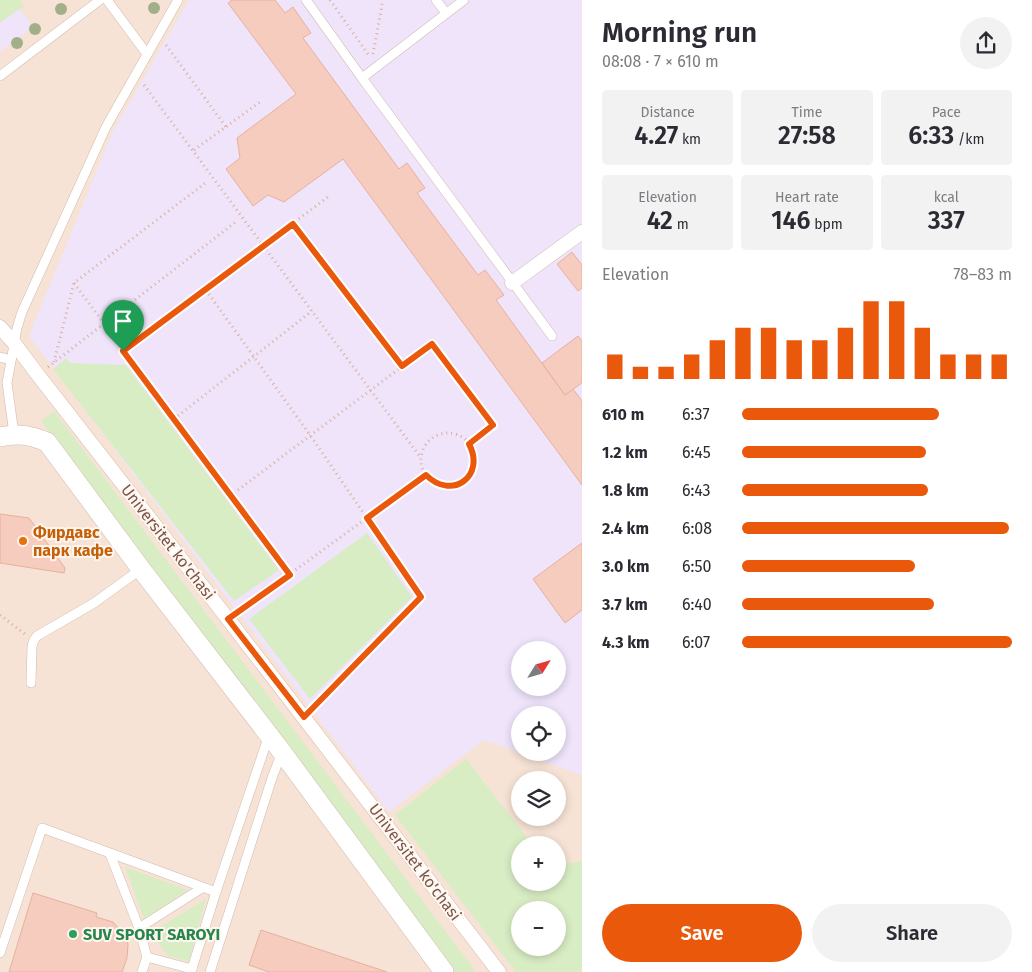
<!DOCTYPE html>
<html lang="en">
<head>
<meta charset="utf-8">
<style>
  body { margin:0; font-family:"Fira Sans",sans-serif; background:#f2f2f3; color:#2b2b33; height:100vh; display:flex; flex-direction:column; font-size:19px; white-space:nowrap }
  * { box-sizing:border-box; margin:0 }
  p { font-size:16px; color:#7c7c81 }
  .icon { flex:none; width:28px; height:28px; fill:none; stroke:currentColor; stroke-width:2; stroke-linecap:round; stroke-linejoin:round }
  .map { position:relative; flex:1; overflow:hidden }
  .sheet { display:flex; flex-direction:column; background:#fff; width:450px }
  .sheet>* { flex:none }
  .needle { width:32px; rotate:53deg }
  .buttons { position:absolute; left:511px; top:641px; display:grid; gap:10px }
  .buttons a { display:grid; place-items:center; width:55px; height:55px; border-radius:50%; background:#fff; box-shadow:0 2px 8px #0003; font-size:25px }
  .pin { position:absolute; display:grid; place-items:center; width:42px; height:42px; color:#fff; margin:-51px -21px; border-radius:50% 50% 50% 0; rotate:-45deg; box-shadow:0 0 5px #0007 }
  .pin .icon { rotate:45deg }
  .round { display:grid; place-items:center; flex:none; width:52px; height:52px; border-radius:26px; background:#f2f2f3 }
  .head { display:flex; align-items:center; justify-content:space-between; height:85px; padding:0 20px }
  h1 { font-size:28px; font-weight:600; line-height:38px }
  .figures { display:grid; grid-template-columns:repeat(3,1fr); gap:8px; height:85px; padding:5px 20px }
  .figures div { display:grid; align-content:center; border-radius:5px; background:#f2f2f3; text-align:center }
  .figures b { font-size:25px; font-weight:600 }
  .figures small { font-size:14px; font-weight:400 }
  .figures p { font-size:14px }
  .chart { height:140px; padding:10px 20px }
  .chart p { display:flex; justify-content:space-between }
  .chart svg { width:100%; height:90px; margin-top:5px; stroke:#ea580c; stroke-width:6 }
  .button { display:flex; gap:10px; margin-top:auto; padding:10px 20px }
  .button a { flex:1; height:58px; border-radius:30px; background:#ea580c; color:#fff; font-size:20px; font-weight:600; line-height:58px; text-align:center }
  .button a+a { background:#f2f2f3; color:#2b2b33 }
  ul { padding:0 20px; list-style:none; font-size:16px }
  li { display:grid; grid-template-columns:80px 60px 1fr; align-items:center; height:38px }
  li i { height:12px; border-radius:6px; background:#ea580c }
  main { display:flex; flex:1; min-height:0 }
  .map>svg:first-child { display:block }
  .residential { fill:#f6e3d5; fill-rule:evenodd }
  .education { fill:#efe4fa; fill-rule:evenodd }
  .green { fill:#d9edc4; fill-rule:evenodd }
  .building { fill:#f5ccbd; stroke:#e8b09c }
  .lines { fill:none; stroke-linecap:round; stroke-linejoin:round }
  .service-casing { stroke:#d3baae; stroke-width:10 }
  .pedestrian-casing { stroke:#d3baae; stroke-width:15 }
  .minor-casing { stroke:#d3baae; stroke-width:20 }
  .path { stroke:#daaf9f; stroke-width:3; stroke-dasharray:1 4; stroke-linecap:butt }
  .service { stroke:#fff; stroke-width:9 }
  .pedestrian { stroke:#fff; stroke-width:14 }
  .minor { stroke:#fff; stroke-width:19 }
  .tree { fill:#a2b08a }
  .route-casing { stroke:#fff; stroke-width:10 }
  .route { stroke:#ea580c; stroke-width:6 }
  .food-dot { fill:#e8710a; stroke:#fff7ef; stroke-width:2 }
  .leisure-dot { fill:#2e9e5b; stroke:#fff7ef; stroke-width:2 }
  .labels { text-anchor:middle; dominant-baseline:central; stroke-width:4; stroke-linejoin:round; paint-order:stroke }
  .food-label { font-size:16px; font-weight:bold; fill:#c56008; stroke:#fff7ef; text-anchor:start }
  .street-label { font-size:16px; fill:#795549; stroke:#fff7ef }
  .leisure-label { font-size:16px; font-weight:bold; fill:#27864d; stroke:#fff7ef; text-anchor:start }
</style>
</head>
<body>
<main>
<div class="map">
<svg width="582" height="972" viewBox="0 0 582 972">
  <rect width="100%" height="100%" fill="#fef2e7"/>
  <path class="residential" d="M 0,0 L 582,0 L 582,972 L 0,972 ZM 520,650 L 558,650 L 558,688 L 520,688 ZM 520,715 L 558,715 L 558,752 L 520,752 ZM 520,780 L 558,780 L 558,818 L 520,818 ZM 520,845 L 558,845 L 558,882 L 520,882 ZM 520,910 L 558,910 L 558,948 L 520,948 Z"/>
  <g class="education">
    <polygon points="0,0 13,0 33,27 0,52"/>
    <path d="M 189,0 L 582,0 L 582,775 L 484,740 L 389,812 L 29,336 L 113,131 ZM 520,650 L 558,650 L 558,688 L 520,688 ZM 520,715 L 558,715 L 558,752 L 520,752 Z"/>
  </g>
  <g class="green">
    <polygon points="0,0 20,0 24,6 0,23"/>
    <polygon points="66,358 70,363 126,365 279,570 234,601 53,369"/>
    <polygon points="54,411 476,972 455,972 41,421"/>
    <polygon points="367,533 412,597 310,699 249,619"/>
    <path d="M 466,759 L 533,845 L 520,845 L 520,882 L 558,882 L 558,865 L 582,861 L 582,972 L 516,972 L 395,815 ZM 520,910 L 558,910 L 558,948 L 520,948 Z"/>
    <polygon points="125,867 188,890 144,919"/>
    <polygon points="206,899 189,961 168,956 150,933"/>
  </g>
  <g class="building">
    <polygon points="232,0 275,0 285,13 293,7 311,33 303,38 399,169 407,163 425,188 417,193 478,275 485,270 504,295 496,300 565,395 573,389 582,401 582,485 343,159 284,202 268,195 253,206 226,169 240,158 237,138 296,94 228,3"/>
    <polygon points="572,252 582,265 582,288 578,291 557,264"/>
    <polygon points="578,336 582,341 582,383 565,395 542,363"/>
    <polygon points="0,514 29,518 65,568 64,573 0,563"/>
    <polygon points="582,543 582,610 565,623 533,579"/>
    <polygon points="33,893 97,913 96,917 113,922 127,938 128,945 127,958 122,972 9,972"/>
    <polygon points="261,930 387,972 269,972 249,965"/>
  </g>
  <g class="lines">
    <defs>
      <g id="service">
        <polyline points="107,0 147,54"/>
        <polyline points="306,0 362,78 464,0"/>
        <polyline points="436,0 446,13"/>
        <polyline points="0,76 100,0"/>
        <polyline points="362,78 552,336"/>
        <polyline points="0,357 11,360"/>
        <polyline points="14,434 7,383 17,328 22,312 106,127 178,0"/>
        <polyline points="31,683 32,646 34,640 37,636 94,603 141,569"/>
        <polyline points="110,854 139,928 147,957 142,972"/>
        <polyline points="139,928 202,888"/>
        <polyline points="0,953 42,828 216,892"/>
        <polyline points="147,957 192,969"/>
        <polyline points="191,972 216,892 269,735"/>
        <polyline points="210,972 272,778 282,752"/>
      </g>
      <g id="pedestrian">
        <polyline points="512,283 582,232"/>
        <polyline points="0,327 14,343 38,375 228,619 499,972"/>
      </g>
      <path id="minor" d="M 0,437 C 18,433 30,435 47,442 L 141,569 L 282,752 L 444,972"/>
    </defs>
    <use href="#service" class="service-casing"/>
    <use href="#pedestrian" class="pedestrian-casing"/>
    <use href="#minor" class="minor-casing"/>
    <g class="path">
      <polyline points="330,0 370,57"/>
      <polyline points="166,45 226,127"/>
      <polyline points="373,54 383,0"/>
      <polyline points="144,85 421,458"/>
      <polyline points="194,150 260,102"/>
      <polyline points="293,224 402,366"/>
      <polyline points="74,283 290,575"/>
      <polyline points="206,290 310,435 421,597 313,707"/>
      <polyline points="123,351 328,197"/>
      <polyline points="54,362 74,283 208,181"/>
      <polyline points="48,367 237,221"/>
      <polyline points="174,419 312,311"/>
      <circle cx="448" cy="460" r="27"/>
      <polyline points="230,496 432,344 493,425 469,444"/>
      <polyline points="239,611 426,475"/>
      <polyline points="0,615 25,634"/>
    </g>
    <use href="#service" class="service"/>
    <use href="#pedestrian" class="pedestrian"/>
    <use href="#minor" class="minor"/>
  </g>
  <g class="tree">
    <circle cx="154" cy="8" r="6"/>
    <circle cx="61" cy="9" r="6"/>
    <circle cx="35" cy="29" r="6"/>
    <circle cx="17" cy="43" r="6"/>
  </g>
  <g class="lines">
    <defs>
      <path id="route" d="M 293,224 L 402,366 L 432,344 L 493,425 L 469,444 C 486,476 452,501 426,475 L 367,518 L 421,597 L 304,717 L 228,619 L 290,575 L 123,351 Z"/>
    </defs>
    <use href="#route" class="route-casing"/>
    <use href="#route" class="route"/>
  </g>
  <circle class="food-dot" cx="23" cy="541" r="5"/>
  <circle class="leisure-dot" cx="73" cy="934" r="5"/>
  <g class="labels">
    <g class="food-label">
      <text x="33" y="532">Фирдавс<tspan x="33" dy="18">парк кафе</tspan></text>
    </g>
    <g class="street-label">
      <text transform="translate(168 542) rotate(52)">Universitet ko'chasi</text>
      <text transform="translate(415 862) rotate(53)">Universitet ko'chasi</text>
    </g>
    <g class="leisure-label">
      <text x="83" y="934">SUV SPORT SAROYI</text>
    </g>
  </g>
</svg>
<div class="buttons">
<a><svg class="needle" viewBox="-14 -14 28 28"><path d="M0-13l5 13h-10z" fill="#e53935"/><path d="M0 13l5-13h-10z" fill="#7c7c81"/></svg></a>
<a><svg class="icon" aria-label="locate" viewBox="0 0 24 24"><circle cx="12" cy="12" r="6"/><path d="M12 2v4M12 18v4M2 12h4M18 12h4"/></svg></a>
<a><svg class="icon" aria-label="layers" viewBox="0 0 24 24"><path d="M12 4l9 5-9 5-9-5zM3 14l9 5 9-5"/></svg></a>
<a>+</a>
<a>−</a>
</div>
<div class="pin" style="left:123px;top:351px;background:#1e9e55"><svg class="icon" aria-label="arrive" viewBox="0 0 24 24"><path d="M6 21V4h12l-3 4 3 4H6"/></svg></div>
</div>
<section class="sheet">
<div class="head"><div><h1>Morning run</h1><p>08:08 · 7 × 610 m</p></div><a class="round"><svg class="icon" aria-label="share" viewBox="0 0 24 24"><path d="M12 15V3M7 8l5-5 5 5M5 13v7h14v-7"/></svg></a></div>
<div class="figures">
<div><p>Distance</p><b>4.27<small> km</small></b></div>
<div><p>Time</p><b>27:58</b></div>
<div><p>Pace</p><b>6:33<small> /km</small></b></div>
</div>
<div class="figures">
<div><p>Elevation</p><b>42<small> m</small></b></div>
<div><p>Heart rate</p><b>146<small> bpm</small></b></div>
<div><p>kcal</p><b>337</b></div>
</div>
<div class="chart"><p><span>Elevation</span>78–83 m</p>
<svg viewBox="0 0 160 44" preserveAspectRatio="none"><path d="M5 44V32M15 44V38M25 44V38M35 44V32M45 44V25M55 44V19M65 44V19M75 44V25M85 44V25M95 44V19M105 44V6M115 44V6M125 44V19M135 44V32M145 44V32M155 44V32"/></svg>
</div>
<ul>
<li><b>610 m</b>6:37<i style="width:73%"></i></li>
<li><b>1.2 km</b>6:45<i style="width:68%"></i></li>
<li><b>1.8 km</b>6:43<i style="width:69%"></i></li>
<li><b>2.4 km</b>6:08<i style="width:99%"></i></li>
<li><b>3.0 km</b>6:50<i style="width:64%"></i></li>
<li><b>3.7 km</b>6:40<i style="width:71%"></i></li>
<li><b>4.3 km</b>6:07<i style="width:100%"></i></li>
</ul>
<div class="button"><a>Save</a><a>Share</a></div>
</section>
</main>
</body>
</html>
